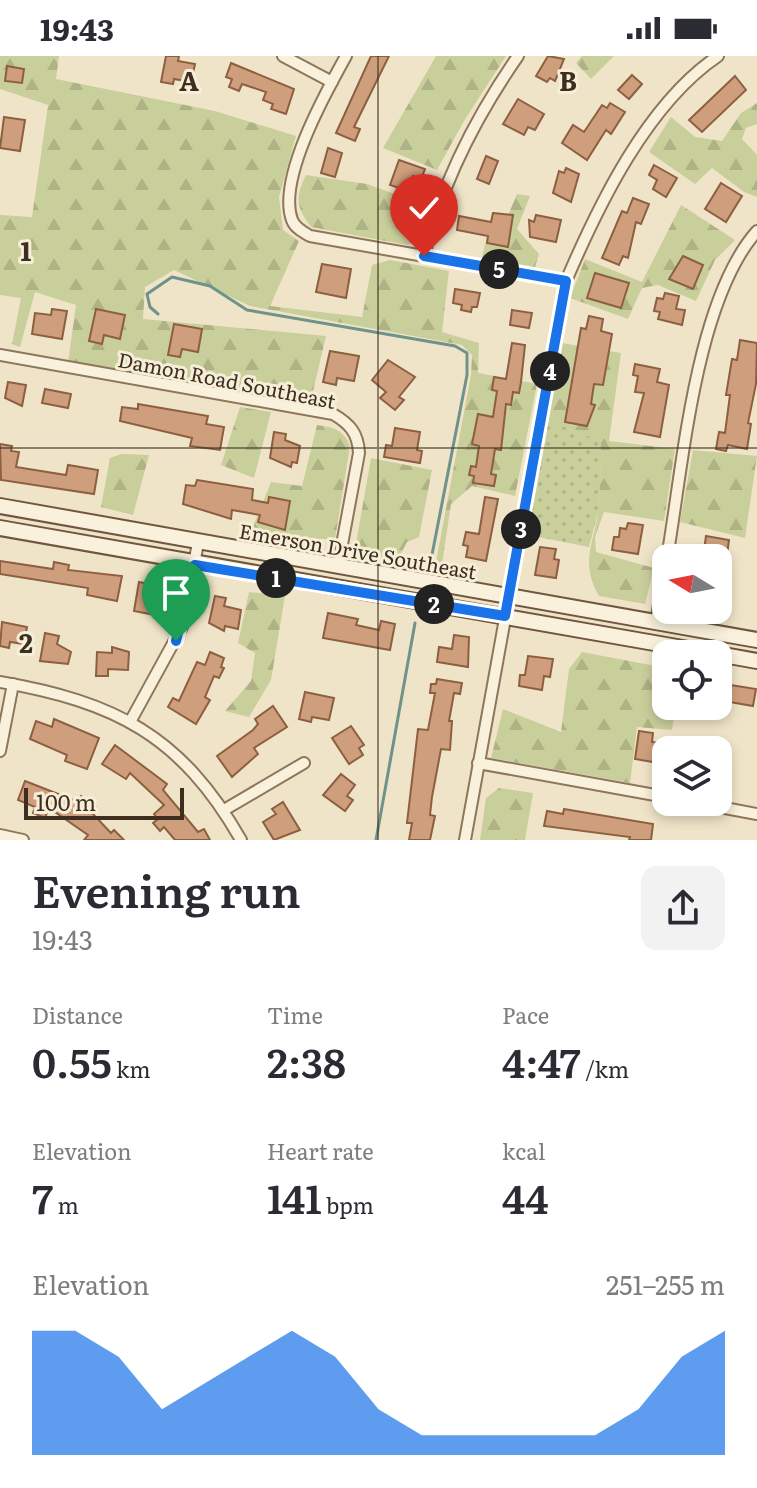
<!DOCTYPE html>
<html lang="en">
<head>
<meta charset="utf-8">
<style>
  body { margin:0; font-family:Literata,serif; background:#f2f2f3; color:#2b2b33; height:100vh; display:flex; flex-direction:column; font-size:30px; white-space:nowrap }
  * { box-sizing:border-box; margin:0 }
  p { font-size:26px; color:#7c7c81 }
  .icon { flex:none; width:44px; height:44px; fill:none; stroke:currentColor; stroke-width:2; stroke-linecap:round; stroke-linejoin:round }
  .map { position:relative; height:784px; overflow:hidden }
  .sheet { display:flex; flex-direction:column; background:#fff; flex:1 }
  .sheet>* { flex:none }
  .needle { width:52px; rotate:280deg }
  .tools { position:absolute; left:652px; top:488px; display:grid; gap:16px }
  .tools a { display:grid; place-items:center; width:80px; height:80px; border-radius:16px; background:#fff; box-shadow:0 4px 12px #0003; font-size:40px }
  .scale { position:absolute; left:24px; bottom:20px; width:160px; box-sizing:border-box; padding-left:8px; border:4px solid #3d2e20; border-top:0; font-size:22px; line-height:28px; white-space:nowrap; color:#3d2e20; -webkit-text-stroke:6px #f7eed8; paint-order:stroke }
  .pin { position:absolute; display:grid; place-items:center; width:68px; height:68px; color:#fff; margin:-82px -34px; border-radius:50% 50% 50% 0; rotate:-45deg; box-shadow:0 0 8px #0007 }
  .pin .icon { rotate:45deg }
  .km { position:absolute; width:40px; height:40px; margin:-20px; border-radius:50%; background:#222; color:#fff; font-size:22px; line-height:40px; text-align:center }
  .round { display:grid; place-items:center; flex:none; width:84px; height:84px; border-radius:16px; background:#f2f2f3 }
  .overview { display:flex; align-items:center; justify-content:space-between; height:136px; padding:0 32px }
  h1 { font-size:44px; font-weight:600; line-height:60px }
  .stats { display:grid; grid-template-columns:repeat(3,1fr); gap:12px; height:136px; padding:8px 32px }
  .stats div { display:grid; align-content:center }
  .stats b { font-size:40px; font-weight:600 }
  .stats small { font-size:22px; font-weight:400 }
  .stats p { font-size:22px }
  .chart { height:224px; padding:16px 32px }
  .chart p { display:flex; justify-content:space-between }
  .chart svg { width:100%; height:144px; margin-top:8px; fill:#1a73e8; opacity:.7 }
  .status { display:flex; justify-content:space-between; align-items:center; height:56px; padding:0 40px; background:#fff; direction:ltr }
  .status svg { height:22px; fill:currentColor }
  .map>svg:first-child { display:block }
  .grass { fill:url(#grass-dots) }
  .forest { fill:url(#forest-firs) }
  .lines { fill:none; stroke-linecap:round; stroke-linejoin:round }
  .stream { stroke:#6f938a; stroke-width:3 }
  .building { fill:#cf9f7d; stroke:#8d5f41; stroke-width:2 }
  .street-casing { stroke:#8d765c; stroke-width:14 }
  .secondary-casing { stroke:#6f573f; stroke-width:18 }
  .street { stroke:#faf1dc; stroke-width:10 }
  .secondary { stroke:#faf1dc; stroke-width:14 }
  .route-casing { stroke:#fff; stroke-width:16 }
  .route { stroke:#1a73e8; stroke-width:10 }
  .grid { fill:none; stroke:#3d2e20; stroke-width:2; stroke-opacity:0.55 }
  .labels { text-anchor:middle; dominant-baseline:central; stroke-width:6; stroke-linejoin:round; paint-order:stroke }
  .street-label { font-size:20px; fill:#3d2e20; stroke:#f7eed8 }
  .grid-label { font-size:26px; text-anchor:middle; font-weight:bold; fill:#3d2e20; stroke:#f7eed8; stroke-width:6; stroke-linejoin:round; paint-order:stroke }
</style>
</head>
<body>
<div class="status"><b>19:43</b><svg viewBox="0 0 49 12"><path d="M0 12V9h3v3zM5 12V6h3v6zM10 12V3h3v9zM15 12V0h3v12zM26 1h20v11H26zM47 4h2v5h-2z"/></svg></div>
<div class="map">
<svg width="757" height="784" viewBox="0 0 757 784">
  <defs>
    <pattern id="grass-dots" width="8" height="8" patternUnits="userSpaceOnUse" patternTransform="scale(2)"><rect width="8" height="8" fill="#c9cf9b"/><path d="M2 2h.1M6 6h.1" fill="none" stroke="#aeb285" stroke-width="1.8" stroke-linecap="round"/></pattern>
    <pattern id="forest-firs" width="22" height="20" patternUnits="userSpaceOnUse" patternTransform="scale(2)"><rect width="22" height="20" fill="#c9cf9b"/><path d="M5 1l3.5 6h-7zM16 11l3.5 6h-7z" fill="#aeb285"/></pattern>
  </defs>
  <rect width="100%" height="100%" fill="#f0e4c8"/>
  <polygon class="grass" points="546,364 602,385 599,453 589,491 528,479"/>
  <g class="forest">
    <polygon points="0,0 59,0 56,23 215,55 296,80 279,141 283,174 299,185 270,250 362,261 372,209 390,204 449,215 442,276 479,287 478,317 537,328 515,440 472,430 451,448 442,508 436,506 471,319 472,299 462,289 250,250 174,214 145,231 143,263 326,280 310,348 68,307 76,249 35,236 20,291 12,288 21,242 0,239 0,159 32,161 48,49 0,33"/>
    <polygon points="436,0 506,0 464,65 437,114 383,92"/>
    <polygon points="582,0 614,0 591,23 576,7"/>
    <polygon points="757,47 757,68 746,72 742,83 757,99 757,141 744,136 712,112 695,128 649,96 671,61 695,81 722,85 741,57"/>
    <path d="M 306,119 L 367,128 L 428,150 L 417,185 L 407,189 L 311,171 C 296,151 295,141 306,119 Z"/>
    <polygon points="517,138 530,140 517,173 539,198 535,211 482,201 491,164 509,157"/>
    <polygon points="681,149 735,184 715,204 696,245 658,229 642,232 628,263 570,242 585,203 642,226"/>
    <path d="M 562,287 L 621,297 L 609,385 L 675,393 L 664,465 L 604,456 L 595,481 L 596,496 L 654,512 L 645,548 L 599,540 C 578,503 596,486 599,449 C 600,428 601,406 601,385 L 546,364 Z"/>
    <polygon points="240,351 271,356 254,422 221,409"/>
    <path d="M 317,369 C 333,371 344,374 350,390 L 335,483 L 319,483 L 312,495 L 250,478 L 271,426 L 302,430 Z"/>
    <polygon points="693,394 757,400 745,482 680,466"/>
    <polygon points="121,398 149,399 133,459 101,451 110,402"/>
    <polygon points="371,402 432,414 419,481 407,486 397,505 354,499"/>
    <polygon points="249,536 285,540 271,624 249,661 225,655 251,625 255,597 238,587"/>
    <polygon points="582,596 666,612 666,650 676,650 672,674 637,671 630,727 491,702 503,653 561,676 569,613"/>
    <polygon points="499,732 533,737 525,784 480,784 486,742"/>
  </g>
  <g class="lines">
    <g class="stream">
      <polyline points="158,258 150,251 147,238 172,221 210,230 247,254 455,290 467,297 467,319 430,509"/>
      <polyline points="376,784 415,567"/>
    </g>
  </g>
  <g class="building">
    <polygon points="166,0 179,0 178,5 195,8 191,26 174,23 173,28 161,26"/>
    <polygon points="371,0 389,0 354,71 360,73 355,85 336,77"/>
    <polygon points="548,0 564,3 555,25 550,22 547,26 536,20"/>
    <polygon points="231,7 294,33 286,58 271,53 273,48 263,44 266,36 242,28 239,35 229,31 232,23 226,21"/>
    <polygon points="7,10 24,13 22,27 5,25"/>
    <polygon points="632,19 642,28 629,43 618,34"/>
    <polygon points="735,20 746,34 702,76 689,64"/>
    <polygon points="518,43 544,58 535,74 528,71 524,79 503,68"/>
    <polygon points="610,47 625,56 611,78 606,74 587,104 562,87 573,69 584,76 602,49 607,52"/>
    <polygon points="4,61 25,64 20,95 0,92"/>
    <polygon points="328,92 342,97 335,121 321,117"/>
    <polygon points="486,100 498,105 489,128 477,123"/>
    <polygon points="399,104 425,113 421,123 413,120 407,135 390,129"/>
    <polygon points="654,109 677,122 666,141 653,133 657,124 649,119"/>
    <polygon points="566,112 579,118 571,146 553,137 559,115 564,117"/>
    <polygon points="721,127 742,140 726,166 705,153"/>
    <polygon points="633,142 649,148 641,168 636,166 628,202 623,200 619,209 602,202 622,155 627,157"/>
    <polygon points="493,157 513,159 508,191 487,187 488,180 457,174 459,160 491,166"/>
    <polygon points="536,159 561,164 556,186 530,181 529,164 534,166"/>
    <polygon points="683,200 703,209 693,233 669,223"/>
    <polygon points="322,208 351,213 346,242 316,236"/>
    <polygon points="595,217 629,227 621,252 587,242"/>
    <polygon points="455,233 480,237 477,251 472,251 471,256 461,254 462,249 453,247"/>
    <polygon points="665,237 679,240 676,253 685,254 682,269 658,263 660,256 654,255 657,242 663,243"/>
    <polygon points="52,253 67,255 62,283 32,278 35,257 51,259"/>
    <polygon points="96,253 125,259 120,283 104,279 102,288 89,285"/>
    <polygon points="512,254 532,257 529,272 510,269"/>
    <polygon points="589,260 603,263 601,275 612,278 603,329 594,328 591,348 595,349 587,370 565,366 581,272 586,273"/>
    <polygon points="174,268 202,273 198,296 182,293 180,301 168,299"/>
    <polygon points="740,284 757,287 756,328 748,367 751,368 747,393 728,389 726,395 716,393 719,376 725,377 730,339 726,339 732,303 737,304"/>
    <polygon points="512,287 525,289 521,326 519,337 513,336 511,349 506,348 501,394 495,393 491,418 496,419 494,430 473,427 474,420 469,419 471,410 476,411 479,390 472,388 478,358 493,361 497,335 492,334 494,321 506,323"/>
    <polygon points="330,295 359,300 354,325 337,322 336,329 323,326"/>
    <polygon points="388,304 415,321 399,341 404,344 395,354 380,342 386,336 372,324"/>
    <polygon points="635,308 660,313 657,326 669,329 660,381 634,376 644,337 635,336 638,320 633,319"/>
    <polygon points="8,326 26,329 22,350 5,342"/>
    <polygon points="45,333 71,338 68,352 42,347"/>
    <polygon points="138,348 208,360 206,368 224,371 220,394 190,390 192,382 120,365 122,351 138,353"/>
    <polygon points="395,372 420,376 417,394 422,395 420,407 384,401 386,389 392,390"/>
    <polygon points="274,376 286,378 285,384 300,390 297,407 292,406 291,411 270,402"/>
    <polygon points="0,388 12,390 11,395 19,396 16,411 66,419 68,409 98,414 94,438 1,424"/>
    <polygon points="197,424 253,433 252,444 268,447 269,441 290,445 285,474 258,466 260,459 232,454 231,463 183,448 186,429 195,430"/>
    <polygon points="485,441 498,443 486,505 466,501 468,490 463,489 466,476 479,478"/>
    <polygon points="628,467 643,469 638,498 612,494 614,481 619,481 620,472 626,473"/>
    <polygon points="706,480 729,484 727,499 703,502"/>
    <polygon points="540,491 556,493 554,503 559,504 556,522 535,519"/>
    <polygon points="0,505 53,513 54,506 69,509 68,514 122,520 117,545 87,539 88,532 0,518"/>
    <polygon points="139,526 160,530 155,559 134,555"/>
    <polygon points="215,540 226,542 224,550 241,554 238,573 225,570 224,575 209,567"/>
    <polygon points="328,557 358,563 356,569 379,574 381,565 395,568 390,594 323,582"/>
    <polygon points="2,566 27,571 24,588 10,586 9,592 0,590"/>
    <polygon points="45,577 59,580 57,588 71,596 68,608 40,605"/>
    <polygon points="454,579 469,581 468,611 437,606 439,591 452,593"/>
    <polygon points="112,591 129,596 128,614 108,613 108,620 96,620 97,596 112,597"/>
    <polygon points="210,596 224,602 221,611 224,612 219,622 214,620 205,641 210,644 196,668 168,651 173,642 179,645 197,606 205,609"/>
    <polygon points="528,600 553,603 550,621 544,620 542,634 519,630 520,619 525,619"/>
    <polygon points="437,623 462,627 460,638 454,637 449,665 452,665 450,694 441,693 432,741 430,759 435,760 430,784 409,784 412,767 407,767 418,673 428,674 435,637 430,637 431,628 436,628"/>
    <polygon points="718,627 756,633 753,650 718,644"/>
    <polygon points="305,636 334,642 329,664 312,661 311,666 299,663"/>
    <polygon points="273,650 287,671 254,692 258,698 232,721 217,700 253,674 258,668 255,663"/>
    <polygon points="54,663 99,682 87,713 65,705 67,699 30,683 36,665 52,671"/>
    <polygon points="351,670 364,689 359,692 363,699 349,708 332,682"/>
    <polygon points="639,675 653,677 652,686 667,688 664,708 635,703"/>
    <polygon points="115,689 167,728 163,734 198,776 204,773 210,784 175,784 164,771 160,775 153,767 158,763 154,758 164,749 130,717 126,723 102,708"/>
    <polygon points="341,718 355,729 347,740 353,744 345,755 323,739"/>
    <polygon points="25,725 76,745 81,740 96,751 92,757 111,777 114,774 124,784 84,784 88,779 49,752 45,762 33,757 35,751 18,744"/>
    <polygon points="283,746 300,774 274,784 263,766 276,758 272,753"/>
    <polygon points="564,753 653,768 651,784 629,784 630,781 544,770 547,755 563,758"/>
  </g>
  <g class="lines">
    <defs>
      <g id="street">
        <polyline points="283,0 332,26"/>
        <path d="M 346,0 C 326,36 277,123 292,164 C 295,172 303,176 310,180 L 566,225"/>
        <path d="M 424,200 C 442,126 475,62 518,0"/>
        <path d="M 0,299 L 333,358 C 350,368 358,377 359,397 L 338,510"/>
        <path d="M 667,502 C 683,410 695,245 757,175"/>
        <polyline points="656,566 666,507"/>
        <path d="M 0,626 C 115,646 181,679 241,784"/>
        <polyline points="130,666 182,571 198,487"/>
        <polyline points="0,695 13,628"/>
        <polyline points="478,707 666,741"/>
        <polyline points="693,746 757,758"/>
        <polyline points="224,754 304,707"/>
        <polyline points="0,779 23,784"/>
        <path d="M 465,784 L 566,225 C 599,148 647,48 718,0"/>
      </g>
      <g id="secondary">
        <polyline points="0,450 757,584"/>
        <polyline points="0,472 717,598"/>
        <polyline points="718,598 757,605"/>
      </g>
    </defs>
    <use href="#street" class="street-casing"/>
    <use href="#secondary" class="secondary-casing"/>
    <use href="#street" class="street"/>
    <use href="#secondary" class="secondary"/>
  </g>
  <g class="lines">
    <defs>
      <polyline id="route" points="176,585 195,509 505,560 566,225 424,200"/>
    </defs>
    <use href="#route" class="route-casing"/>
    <use href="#route" class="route"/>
  </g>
  <path class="grid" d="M 378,0 L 378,784M 0,392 L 757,392"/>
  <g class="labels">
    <g class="street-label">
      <text transform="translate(227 323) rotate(11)">Damon Road Southeast</text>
      <text transform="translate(358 494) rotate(10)">Emerson Drive Southeast</text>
    </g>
  </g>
  <g class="grid-label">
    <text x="189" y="35">A</text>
    <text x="568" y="35">B</text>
    <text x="26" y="205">1</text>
    <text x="26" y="597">2</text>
  </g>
</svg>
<div class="tools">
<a><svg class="needle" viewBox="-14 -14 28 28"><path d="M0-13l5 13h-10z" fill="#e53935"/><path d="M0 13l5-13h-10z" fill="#7c7c81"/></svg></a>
<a><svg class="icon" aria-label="locate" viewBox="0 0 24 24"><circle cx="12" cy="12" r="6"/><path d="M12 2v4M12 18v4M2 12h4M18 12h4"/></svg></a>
<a><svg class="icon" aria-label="layers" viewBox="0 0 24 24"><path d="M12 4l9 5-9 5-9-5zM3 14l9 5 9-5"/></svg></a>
</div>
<div class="scale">100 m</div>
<div class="pin" style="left:176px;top:585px;background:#1e9e55"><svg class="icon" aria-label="arrive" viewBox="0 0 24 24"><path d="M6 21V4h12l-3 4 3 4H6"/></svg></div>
<div class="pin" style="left:424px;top:200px;background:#d93025"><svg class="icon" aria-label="check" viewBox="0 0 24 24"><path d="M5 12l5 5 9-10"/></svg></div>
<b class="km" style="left:276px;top:522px">1</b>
<b class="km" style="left:434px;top:548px">2</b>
<b class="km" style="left:521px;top:473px">3</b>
<b class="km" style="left:550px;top:315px">4</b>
<b class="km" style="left:499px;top:213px">5</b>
</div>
<section class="sheet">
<div class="overview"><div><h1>Evening run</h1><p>19:43</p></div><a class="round"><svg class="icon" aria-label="share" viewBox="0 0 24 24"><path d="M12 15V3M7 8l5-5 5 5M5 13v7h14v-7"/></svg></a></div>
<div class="stats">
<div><p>Distance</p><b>0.55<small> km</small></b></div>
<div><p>Time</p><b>2:38</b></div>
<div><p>Pace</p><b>4:47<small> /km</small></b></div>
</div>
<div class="stats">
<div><p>Elevation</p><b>7<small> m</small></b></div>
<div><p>Heart rate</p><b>141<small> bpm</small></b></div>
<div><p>kcal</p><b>44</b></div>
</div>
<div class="chart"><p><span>Elevation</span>251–255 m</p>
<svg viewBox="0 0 160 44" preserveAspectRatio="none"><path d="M0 44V6L10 6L20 14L30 30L40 22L50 14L60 6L70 14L80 30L90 38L100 38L110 38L120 38L130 38L140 30L150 14L160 6V44z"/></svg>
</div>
</section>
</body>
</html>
